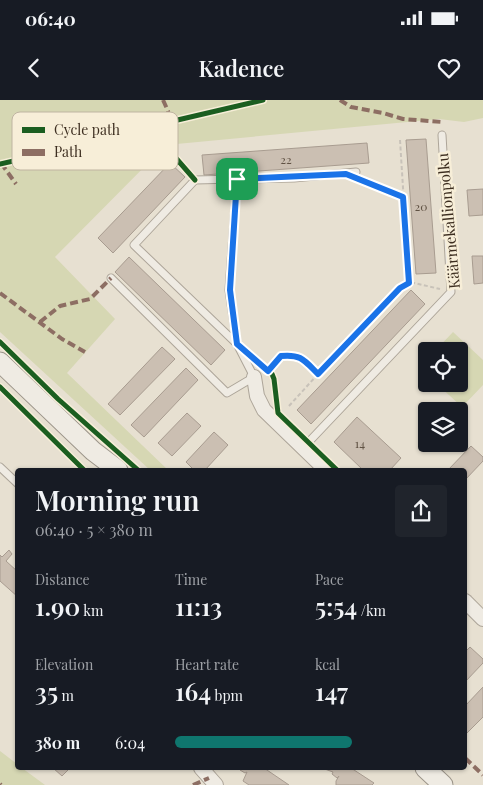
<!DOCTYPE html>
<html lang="en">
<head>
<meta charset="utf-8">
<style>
  body { margin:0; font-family:"Playfair Display",serif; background:#20242c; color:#f1f3f6; height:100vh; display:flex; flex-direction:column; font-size:19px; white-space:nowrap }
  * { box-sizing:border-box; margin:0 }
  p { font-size:16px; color:#9ea1a6 }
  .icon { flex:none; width:28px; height:28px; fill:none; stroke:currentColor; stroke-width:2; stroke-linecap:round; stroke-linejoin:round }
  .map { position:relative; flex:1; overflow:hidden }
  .details { position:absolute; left:15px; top:368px; width:452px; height:302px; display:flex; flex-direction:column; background:#171b24; border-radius:5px; box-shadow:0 1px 4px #0004 }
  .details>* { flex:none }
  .controls { position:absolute; left:418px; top:242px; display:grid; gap:10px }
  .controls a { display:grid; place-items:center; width:50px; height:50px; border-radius:5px; background:#171b24; box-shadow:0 1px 4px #0004; font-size:25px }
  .pin { position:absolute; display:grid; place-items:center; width:42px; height:42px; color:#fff; margin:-21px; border-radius:10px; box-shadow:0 2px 8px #0006 }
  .round { display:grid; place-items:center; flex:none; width:52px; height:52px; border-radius:5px; background:#20242c }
  .head { display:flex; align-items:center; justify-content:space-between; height:85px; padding:0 20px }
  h1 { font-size:28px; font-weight:600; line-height:38px }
  .metrics { display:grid; grid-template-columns:repeat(3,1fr); gap:8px; height:85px; padding:5px 20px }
  .metrics div { display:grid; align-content:center }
  .metrics b { font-size:25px; font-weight:600 }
  .metrics small { font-size:14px; font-weight:400 }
  .metrics p { font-size:14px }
  ul { padding:0 20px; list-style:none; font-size:16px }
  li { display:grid; grid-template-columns:80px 60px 1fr; align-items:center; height:38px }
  li i { height:12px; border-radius:6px; background:#0f766e }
  .status { display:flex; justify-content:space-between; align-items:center; height:35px; padding:0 25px; background:#171b24; direction:ltr }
  .status svg { height:14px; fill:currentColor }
  header { display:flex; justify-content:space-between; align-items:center; height:65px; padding:0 20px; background:#171b24; font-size:22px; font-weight:600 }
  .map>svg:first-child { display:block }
  .green { fill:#d6d7b3 }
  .building { fill:#cbbfb2; stroke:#a89c90 }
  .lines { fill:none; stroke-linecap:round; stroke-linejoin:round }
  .service-casing { stroke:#ada599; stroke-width:9 }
  .minor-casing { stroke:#ada599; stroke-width:16 }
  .secondary-casing { stroke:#9c958a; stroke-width:21 }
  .path { stroke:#c8c2b9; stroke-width:2; stroke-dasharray:4 2.5; stroke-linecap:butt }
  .service { stroke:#efebe3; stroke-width:7 }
  .minor { stroke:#efebe3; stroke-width:14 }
  .secondary { stroke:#efebe3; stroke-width:19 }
  .quiet { stroke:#8d6e63; stroke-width:4; stroke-dasharray:8 4; stroke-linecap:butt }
  .cycleway-casing { stroke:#f7eed8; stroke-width:8 }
  .cycleway { stroke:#1b5e20; stroke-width:5 }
  .route-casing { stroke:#fff; stroke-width:10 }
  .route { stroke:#1a73e8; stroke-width:6 }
  .labels { text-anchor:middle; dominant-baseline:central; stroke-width:5; stroke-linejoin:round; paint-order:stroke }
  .number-label { font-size:12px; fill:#605244 }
  .street-label { font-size:15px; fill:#3d2e20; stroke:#f7eed8 }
  .key { fill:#f7eed8; stroke:#bfb4a1; stroke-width:1 }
  .key-label { font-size:14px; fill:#3d2e20 }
</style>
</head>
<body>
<div class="status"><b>06:40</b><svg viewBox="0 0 49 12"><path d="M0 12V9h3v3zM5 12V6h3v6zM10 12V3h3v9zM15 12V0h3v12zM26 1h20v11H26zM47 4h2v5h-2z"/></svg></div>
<header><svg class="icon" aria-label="back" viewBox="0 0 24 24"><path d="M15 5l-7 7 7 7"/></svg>Kadence<svg class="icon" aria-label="heart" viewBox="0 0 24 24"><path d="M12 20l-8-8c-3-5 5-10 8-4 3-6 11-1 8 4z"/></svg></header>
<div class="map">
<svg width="483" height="685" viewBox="0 0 483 685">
  <rect width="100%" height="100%" fill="#e7e0d1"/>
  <g class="green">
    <polygon points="0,0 483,0 483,18 464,22 439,19 166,45 55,157 115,219 67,273 168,370 150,370 0,232"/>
    <polygon points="453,232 483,260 483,285 462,307 437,284 459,284 459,251 435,251"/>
    <polygon points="0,651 17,664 18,668 22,668 45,685 0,685"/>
  </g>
  <g class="building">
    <polygon points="426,39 436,173 416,174 406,40"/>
    <polygon points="367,43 369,63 204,75 202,55"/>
    <polygon points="170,63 185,77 113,153 98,138"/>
    <polygon points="483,89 483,115 469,116 467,90"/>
    <polygon points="472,156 483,156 483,183 474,184"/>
    <polygon points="129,157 225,250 211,265 115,172"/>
    <polygon points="411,190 425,204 311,324 297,310"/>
    <polygon points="162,247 175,259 120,315 108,304"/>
    <polygon points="186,268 198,280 144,337 131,325"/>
    <polygon points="187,313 201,326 172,356 158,343"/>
    <polygon points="357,317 401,358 390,370 363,370 334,342"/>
    <polygon points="214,332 228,345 205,370 194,370 186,362"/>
    <polygon points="471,346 483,357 483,361 465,380 465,370 448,370"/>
    <polygon points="9,450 12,454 6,461 18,472 18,497 0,481 0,455 2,457"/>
    <polygon points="470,547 483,559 483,563 465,582 465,552"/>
    <polygon points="483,587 483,617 465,635 465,606"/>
    <polygon points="53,668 70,668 62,676"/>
    <polygon points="241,668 264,668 289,685 249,685 243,681 247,672 245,673 240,670"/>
    <polygon points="322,668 351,668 374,683 372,685 336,685 336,681 339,676 337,678 332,674 333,672"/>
  </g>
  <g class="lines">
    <defs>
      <g id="service">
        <polyline points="237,79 294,78 356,72"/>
        <polyline points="111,178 227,293 254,277 237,244 134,145 195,80 237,79 229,190 237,244"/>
        <polyline points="303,348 451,192 442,35"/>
        <polyline points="0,367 18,384"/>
      </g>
      <g id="minor">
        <polyline points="254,277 257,296 264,310 326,370"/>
        <polyline points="465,501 483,519"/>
        <polyline points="201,668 216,685"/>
      </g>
      <g id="secondary">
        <polyline points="0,262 93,351 118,370"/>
        <polyline points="425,668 443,685"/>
      </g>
    </defs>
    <use href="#service" class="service-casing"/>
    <use href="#minor" class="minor-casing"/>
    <use href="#secondary" class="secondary-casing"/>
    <g class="path">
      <polyline points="400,40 409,183"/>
      <polyline points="359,80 403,97"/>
      <path d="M 268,271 L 281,256 C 301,254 304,260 318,274 L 400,188 L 410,182 L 440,189"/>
      <polyline points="289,306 318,274"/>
    </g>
    <use href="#service" class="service"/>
    <use href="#minor" class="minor"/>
    <use href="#secondary" class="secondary"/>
    <g class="quiet">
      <polyline points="163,0 168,11 169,22"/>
      <polyline points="340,0 351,7 383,13 403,19 442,22"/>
      <polyline points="1,63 16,84"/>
      <polyline points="0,193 62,239 85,252"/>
      <polyline points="40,222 60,206 90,199 111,178"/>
      <polyline points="465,658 483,675"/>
      <polyline points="0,684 1,685"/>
      <polyline points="193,685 209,678"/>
    </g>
    <defs>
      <g id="cycleway">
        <polyline points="166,26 168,49 195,80"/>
        <polyline points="0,64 166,26 169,22 263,0"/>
        <polyline points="0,242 58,299 138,370"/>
        <polyline points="237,244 272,274 274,279 278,313 337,370"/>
        <polyline points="0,287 84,370"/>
      </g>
    </defs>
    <use href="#cycleway" class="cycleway-casing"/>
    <use href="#cycleway" class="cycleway"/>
  </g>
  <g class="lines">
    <defs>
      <path id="route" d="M 346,74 L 403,97 L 409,183 L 400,188 L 318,274 C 304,260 301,254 281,256 L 268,271 L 237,244 L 230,190 L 237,79 Z"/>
    </defs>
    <use href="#route" class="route-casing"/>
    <use href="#route" class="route"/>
  </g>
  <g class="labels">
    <g class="number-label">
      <text x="286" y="59">22</text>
      <text x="421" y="106">20</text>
      <text x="360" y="343">14</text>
    </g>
    <g class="street-label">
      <text transform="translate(448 121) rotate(-95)">Käärmekallionpolku</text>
    </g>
  </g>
  <rect x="12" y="12" width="166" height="58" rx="8" class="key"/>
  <rect x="22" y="27" width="23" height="6" fill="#1b5e20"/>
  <rect x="22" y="49" width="23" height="7" fill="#8d6e63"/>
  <g class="key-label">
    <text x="54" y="35">Cycle path</text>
    <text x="54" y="57">Path</text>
  </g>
</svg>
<div class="controls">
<a><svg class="icon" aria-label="locate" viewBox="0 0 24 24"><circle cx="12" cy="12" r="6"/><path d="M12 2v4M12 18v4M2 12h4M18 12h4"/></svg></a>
<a><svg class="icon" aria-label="layers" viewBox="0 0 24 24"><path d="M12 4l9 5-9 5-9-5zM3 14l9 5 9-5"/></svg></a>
</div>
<div class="pin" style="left:237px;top:79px;background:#1e9e55"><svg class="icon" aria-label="arrive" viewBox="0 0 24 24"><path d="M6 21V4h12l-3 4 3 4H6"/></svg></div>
<section class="details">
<div class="head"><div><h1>Morning run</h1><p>06:40 · 5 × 380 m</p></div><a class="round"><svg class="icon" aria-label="share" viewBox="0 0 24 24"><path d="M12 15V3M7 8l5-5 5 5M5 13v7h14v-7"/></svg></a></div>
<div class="metrics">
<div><p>Distance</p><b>1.90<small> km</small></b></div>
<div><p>Time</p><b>11:13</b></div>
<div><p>Pace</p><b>5:54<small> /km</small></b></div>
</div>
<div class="metrics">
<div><p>Elevation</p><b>35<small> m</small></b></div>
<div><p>Heart rate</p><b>164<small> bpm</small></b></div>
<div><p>kcal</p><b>147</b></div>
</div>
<ul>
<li><b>380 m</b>6:04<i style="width:65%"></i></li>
</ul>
</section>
</div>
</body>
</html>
